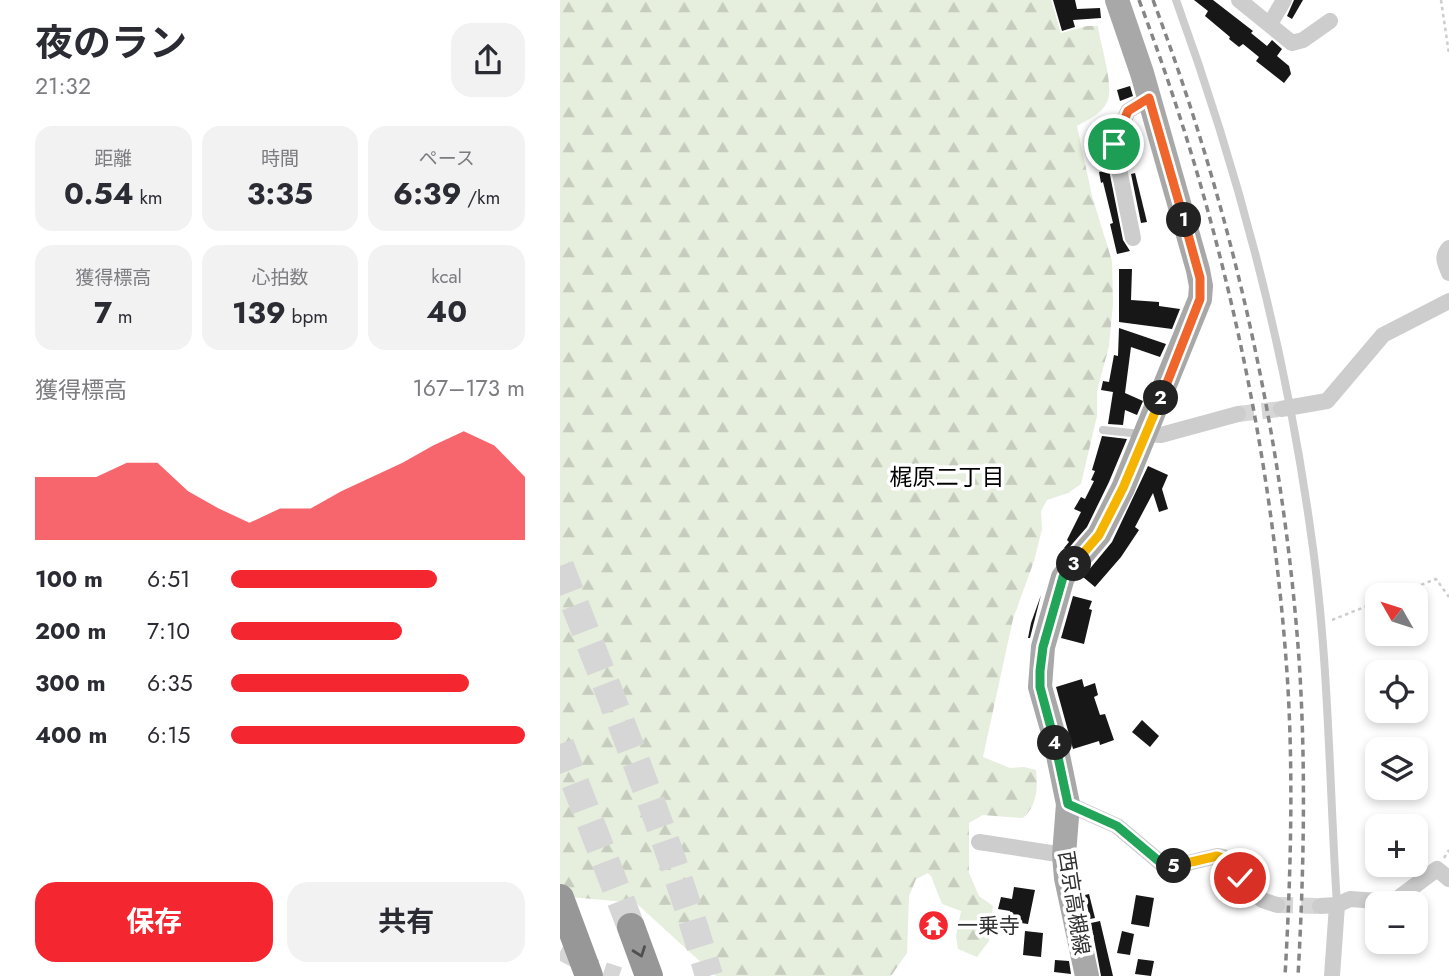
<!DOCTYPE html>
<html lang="ja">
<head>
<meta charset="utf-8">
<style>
  body { margin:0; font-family:Jost,"Noto Sans JP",sans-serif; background:#f2f2f3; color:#2b2b33; height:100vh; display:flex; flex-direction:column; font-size:26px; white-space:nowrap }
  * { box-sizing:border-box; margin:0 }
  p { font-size:23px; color:#7c7c81 }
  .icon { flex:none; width:38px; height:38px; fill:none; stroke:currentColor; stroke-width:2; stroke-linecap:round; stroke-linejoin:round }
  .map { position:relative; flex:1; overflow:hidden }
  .side { display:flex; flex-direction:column; background:#fff; width:560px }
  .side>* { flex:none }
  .needle { width:46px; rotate:309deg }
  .buttons { position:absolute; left:805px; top:583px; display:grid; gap:14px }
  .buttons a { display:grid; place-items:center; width:63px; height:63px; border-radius:14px; background:#fff; box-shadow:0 4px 10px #0003; font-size:35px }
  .pin { position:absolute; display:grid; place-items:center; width:60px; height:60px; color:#fff; margin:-30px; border:4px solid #fff; border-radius:50%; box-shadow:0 2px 7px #0007 }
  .km { position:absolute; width:35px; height:35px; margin:-18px; border-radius:50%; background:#222; color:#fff; font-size:19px; line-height:35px; text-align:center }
  .round { display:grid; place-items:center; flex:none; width:74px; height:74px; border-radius:21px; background:#f2f2f3 }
  .overview { display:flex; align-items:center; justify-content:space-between; height:119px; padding:0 35px }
  h1 { font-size:38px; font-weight:700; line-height:52px }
  .metrics { display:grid; grid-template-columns:repeat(3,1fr); gap:10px; height:119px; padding:7px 35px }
  .metrics div { display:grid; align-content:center; border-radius:18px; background:#f2f2f3; text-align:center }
  .metrics b { font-size:30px; font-weight:700 }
  .metrics small { font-size:19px; font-weight:400 }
  .metrics p { font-size:19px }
  .chart { height:196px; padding:14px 35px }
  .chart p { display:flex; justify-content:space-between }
  .chart svg { width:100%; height:126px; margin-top:7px; fill:#f42630; opacity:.7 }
  .primary-button { display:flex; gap:14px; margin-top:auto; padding:14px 35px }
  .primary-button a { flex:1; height:80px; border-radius:21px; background:#f42630; color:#fff; font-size:28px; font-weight:700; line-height:80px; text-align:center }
  .primary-button a+a { background:#f2f2f3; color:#2b2b33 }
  ul { padding:0 35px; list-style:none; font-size:23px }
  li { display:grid; grid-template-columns:112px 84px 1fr; align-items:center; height:52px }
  li i { height:18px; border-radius:9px; background:#f42630 }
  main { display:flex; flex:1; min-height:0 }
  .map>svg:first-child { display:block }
  .forest { fill:url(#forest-firs) }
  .building { fill:#171717 }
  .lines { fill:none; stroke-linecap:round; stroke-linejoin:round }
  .street-tunnel { stroke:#d6d6d6; stroke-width:16; stroke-dasharray:16 8; stroke-linecap:butt }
  .highway-tunnel { stroke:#d6d6d6; stroke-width:28; stroke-dasharray:28 14; stroke-linecap:butt }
  .path { stroke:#cdcdcd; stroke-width:2.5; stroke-dasharray:3.5 3.5; stroke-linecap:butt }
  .lane { stroke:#cdcdcd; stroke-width:8 }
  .street { stroke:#cdcdcd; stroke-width:16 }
  .primary { stroke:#a8a8a8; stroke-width:24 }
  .highway { stroke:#979797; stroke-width:28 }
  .rail { stroke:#858585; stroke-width:3.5; stroke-dasharray:7 5; stroke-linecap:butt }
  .oneway { stroke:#4f4f4f }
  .split-1-casing { stroke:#fff; stroke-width:14 }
  .split-2-casing { stroke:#fff; stroke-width:14 }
  .split-3-casing { stroke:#fff; stroke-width:14 }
  .split-4-casing { stroke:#fff; stroke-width:14 }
  .split-5-casing { stroke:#fff; stroke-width:14 }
  .split-6-casing { stroke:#fff; stroke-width:14 }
  .split-1 { stroke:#f0652b; stroke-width:9 }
  .split-2 { stroke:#f0652b; stroke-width:9 }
  .split-3 { stroke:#f5b400; stroke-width:9 }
  .split-4 { stroke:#22a559; stroke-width:9 }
  .split-5 { stroke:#22a559; stroke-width:9 }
  .split-6 { stroke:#f5b400; stroke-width:9 }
  .labels { text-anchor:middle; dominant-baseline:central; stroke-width:7; stroke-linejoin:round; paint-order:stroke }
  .street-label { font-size:21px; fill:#303030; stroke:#fff }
  .poi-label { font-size:21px; fill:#303030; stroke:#fff; text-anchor:start }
  .neighbourhood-label { font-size:23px; fill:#000; stroke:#fff }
</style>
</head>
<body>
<main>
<section class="side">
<div class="overview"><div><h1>夜のラン</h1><p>21:32</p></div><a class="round"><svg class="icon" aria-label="share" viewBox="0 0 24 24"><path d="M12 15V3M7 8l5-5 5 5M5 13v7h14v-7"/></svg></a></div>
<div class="metrics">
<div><p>距離</p><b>0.54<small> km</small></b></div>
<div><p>時間</p><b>3:35</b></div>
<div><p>ペース</p><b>6:39<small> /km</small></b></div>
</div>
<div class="metrics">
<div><p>獲得標高</p><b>7<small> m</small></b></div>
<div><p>心拍数</p><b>139<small> bpm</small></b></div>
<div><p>kcal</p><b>40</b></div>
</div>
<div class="chart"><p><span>獲得標高</span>167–173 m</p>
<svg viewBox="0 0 160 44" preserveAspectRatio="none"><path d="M0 44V22L10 22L20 22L30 17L40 17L50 27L60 33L70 38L80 33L90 33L100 27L110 22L120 17L130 11L140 6L150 11L160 22V44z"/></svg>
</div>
<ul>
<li><b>100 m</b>6:51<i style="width:70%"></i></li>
<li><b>200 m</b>7:10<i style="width:58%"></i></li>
<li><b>300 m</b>6:35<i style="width:81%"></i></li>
<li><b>400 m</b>6:15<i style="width:100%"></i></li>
</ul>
<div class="primary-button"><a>保存</a><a>共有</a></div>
</section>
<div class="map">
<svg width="889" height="976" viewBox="0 0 889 976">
  <defs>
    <pattern id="forest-firs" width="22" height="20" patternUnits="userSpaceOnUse" patternTransform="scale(1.75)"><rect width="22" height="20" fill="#e6eedd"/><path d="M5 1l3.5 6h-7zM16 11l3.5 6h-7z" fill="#c6ccbe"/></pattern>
  </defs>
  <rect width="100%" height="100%" fill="#fff"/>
  <path class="forest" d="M 0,0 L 491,0 L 501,33 L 527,26 L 538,26 C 540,45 555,87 547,102 C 542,114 527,120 517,126 L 532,196 L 552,261 L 553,303 L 549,346 L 537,391 L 537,416 L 521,484 L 508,493 L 487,500 L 481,511 L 482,529 L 474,561 L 453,619 L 423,757 L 450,768 L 464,767 L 476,770 C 478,788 477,805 463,818 L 423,815 L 409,823 L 409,873 L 419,896 L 433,906 L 429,941 L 417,957 L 398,949 L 396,936 L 401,911 L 382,904 L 371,876 L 368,873 L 356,879 L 349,896 L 347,953 L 331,976 L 156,976 L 76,903 L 0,896 Z"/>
  <g class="building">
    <polygon points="493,0 515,0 517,9 540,8 541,18 513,20 515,27 502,31"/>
    <polygon points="634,0 653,0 693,31 691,33 707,46 712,40 722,49 717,56 729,66 731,74 724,83 696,61 699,57 683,44 679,47 669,39 670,37 645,16 648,11"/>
    <polygon points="734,0 743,0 732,19 727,16"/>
    <polygon points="570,86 573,96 560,101 557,90"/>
    <polygon points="549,170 563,240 570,251 557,254 550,224 553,223 543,182 541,183 539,172"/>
    <polygon points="575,173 587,222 581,223 571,174"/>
    <polygon points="559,269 572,269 571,300 599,302 599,306 620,309 612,329 559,322"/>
    <polygon points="559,328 606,344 600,357 571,347 565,393 583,401 577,415 565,410 563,425 548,424 553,392 541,390 543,381 549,382 554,355 558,356"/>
    <polygon points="542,436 567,439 549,482 527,527 507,550 504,548 509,542 507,540 521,512 514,509 521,497 525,499 534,481 531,480 535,471 532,470"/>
    <polygon points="588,466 608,475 602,489 608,509 599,512 593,493 575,527 579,530 561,557 535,587 523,577 552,542"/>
    <polygon points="481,595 470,638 468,638 471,623"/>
    <polygon points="513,596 532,601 529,609 532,610 524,644 501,638"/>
    <polygon points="522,679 524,687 535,683 538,695 534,697 540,715 545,714 554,740 540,745 539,741 513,749 496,687"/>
    <polygon points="582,720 599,736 590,747 572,732"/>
    <polygon points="454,887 475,890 468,924 448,921 450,911 438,909 441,897 452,899"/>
    <polygon points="529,894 535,918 530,919 525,895"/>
    <polygon points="576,895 594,898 589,927 571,924"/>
    <polygon points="540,921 553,976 541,976 531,923"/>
    <polygon points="465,931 483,933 481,957 463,955"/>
    <polygon points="562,931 574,934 570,955 557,953"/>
    <polygon points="578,959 594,961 591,976 575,974"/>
    <polygon points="495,960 509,961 511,974 494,972"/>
  </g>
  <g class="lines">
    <g class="street-tunnel">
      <polyline points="678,414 721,409"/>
      <polyline points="717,905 760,906"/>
      <polyline points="0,952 17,961 62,976"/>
    </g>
    <g class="highway-tunnel">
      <path d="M 0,566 C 52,702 109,836 149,976"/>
      <polyline points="0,744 71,927"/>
    </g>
    <g class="path">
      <polyline points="881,0 889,54"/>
      <polyline points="835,595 876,579 889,597"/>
      <polyline points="772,620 817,602"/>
      <polyline points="884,858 889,850"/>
    </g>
    <g class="lane">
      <path d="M 616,0 C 679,173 726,351 751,534 C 769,657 769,781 777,905"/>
      <polyline points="543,430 581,434"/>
    </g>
    <g class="street">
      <polyline points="679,0 732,43 743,40 770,21"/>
      <polyline points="710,24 724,0"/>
      <polyline points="573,238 554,144 568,111 589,98"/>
      <path d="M 889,248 C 881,257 885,263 889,273"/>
      <polyline points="721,409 767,401 823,335 889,301"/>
      <polyline points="587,434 601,435 678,414"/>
      <polyline points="508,804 557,826 607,868 657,856 663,857 702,900 717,905"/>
      <polyline points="419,842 504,855"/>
      <polyline points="760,906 777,905 790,899 833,902 877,869 889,879"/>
      <polyline points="772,976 777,905"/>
    </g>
    <polyline class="primary" points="527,976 506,878 504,855 508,804 494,736 480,687 483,647 503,577 539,535 563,488 640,299 641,286 638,270 582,73 557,0"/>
    <g class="highway">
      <polyline points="0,898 29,976"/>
      <polyline points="71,927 89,976"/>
    </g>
    <g class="rail">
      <path d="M 579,0 C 659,211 709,434 726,659 C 734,762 731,873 725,976"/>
      <path d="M 593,0 C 672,210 723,435 739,659 C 746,764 744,871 738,976"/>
    </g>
  </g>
  <defs><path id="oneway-chevron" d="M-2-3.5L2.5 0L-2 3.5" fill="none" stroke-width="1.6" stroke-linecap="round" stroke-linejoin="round" transform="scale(1.75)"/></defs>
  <use class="oneway" href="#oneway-chevron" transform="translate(80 952) rotate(70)"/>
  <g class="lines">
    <defs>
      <polyline id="split-1" points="554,144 568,111 589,98 624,220"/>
      <polyline id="split-2" points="601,398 640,299 640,278 624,220"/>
      <polyline id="split-3" points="514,564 539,535 563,488 601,398"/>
      <polyline id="split-4" points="495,743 480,687 480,671 483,647 503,577 514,564"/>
      <polyline id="split-5" points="495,743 508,804 557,826 607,868 614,866"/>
      <polyline id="split-6" points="614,866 657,856 663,858 680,878"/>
    </defs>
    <use href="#split-1" class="split-1-casing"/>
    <use href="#split-2" class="split-2-casing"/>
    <use href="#split-3" class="split-3-casing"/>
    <use href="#split-4" class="split-4-casing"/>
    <use href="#split-5" class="split-5-casing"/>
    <use href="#split-6" class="split-6-casing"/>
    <use href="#split-1" class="split-1"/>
    <use href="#split-2" class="split-2"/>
    <use href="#split-3" class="split-3"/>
    <use href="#split-4" class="split-4"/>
    <use href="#split-5" class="split-5"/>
    <use href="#split-6" class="split-6"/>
  </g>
  <defs>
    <symbol id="temple-disc" viewBox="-11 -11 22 22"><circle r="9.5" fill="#f42630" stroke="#fff"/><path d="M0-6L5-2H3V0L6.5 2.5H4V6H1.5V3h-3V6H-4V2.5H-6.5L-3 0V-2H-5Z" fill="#fff"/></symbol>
  </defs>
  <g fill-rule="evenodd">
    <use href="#temple-disc" x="356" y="908" width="35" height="35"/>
  </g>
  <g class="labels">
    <g class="street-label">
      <text transform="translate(514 903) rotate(81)">西京高槻線</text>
    </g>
    <g class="poi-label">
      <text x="397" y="926">一乗寺</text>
    </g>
    <g class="neighbourhood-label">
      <text x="387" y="477">梶原二丁目</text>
    </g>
  </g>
</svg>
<div class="buttons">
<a><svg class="needle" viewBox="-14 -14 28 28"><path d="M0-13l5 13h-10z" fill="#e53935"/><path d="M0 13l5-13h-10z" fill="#7c7c81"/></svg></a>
<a><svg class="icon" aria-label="locate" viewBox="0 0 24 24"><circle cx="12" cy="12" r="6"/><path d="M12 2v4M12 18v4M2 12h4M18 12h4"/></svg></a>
<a><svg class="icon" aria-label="layers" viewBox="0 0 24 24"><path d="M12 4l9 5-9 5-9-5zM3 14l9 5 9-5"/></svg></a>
<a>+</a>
<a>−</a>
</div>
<div class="pin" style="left:554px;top:144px;background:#1e9e55"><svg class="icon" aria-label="arrive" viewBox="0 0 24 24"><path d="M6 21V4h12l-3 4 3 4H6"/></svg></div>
<div class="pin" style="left:680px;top:878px;background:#d93025"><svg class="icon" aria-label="check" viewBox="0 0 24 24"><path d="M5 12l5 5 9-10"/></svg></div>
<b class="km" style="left:624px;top:220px">1</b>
<b class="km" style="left:601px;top:398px">2</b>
<b class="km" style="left:514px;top:564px">3</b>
<b class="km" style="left:495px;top:743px">4</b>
<b class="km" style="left:614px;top:866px">5</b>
</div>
</main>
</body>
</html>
